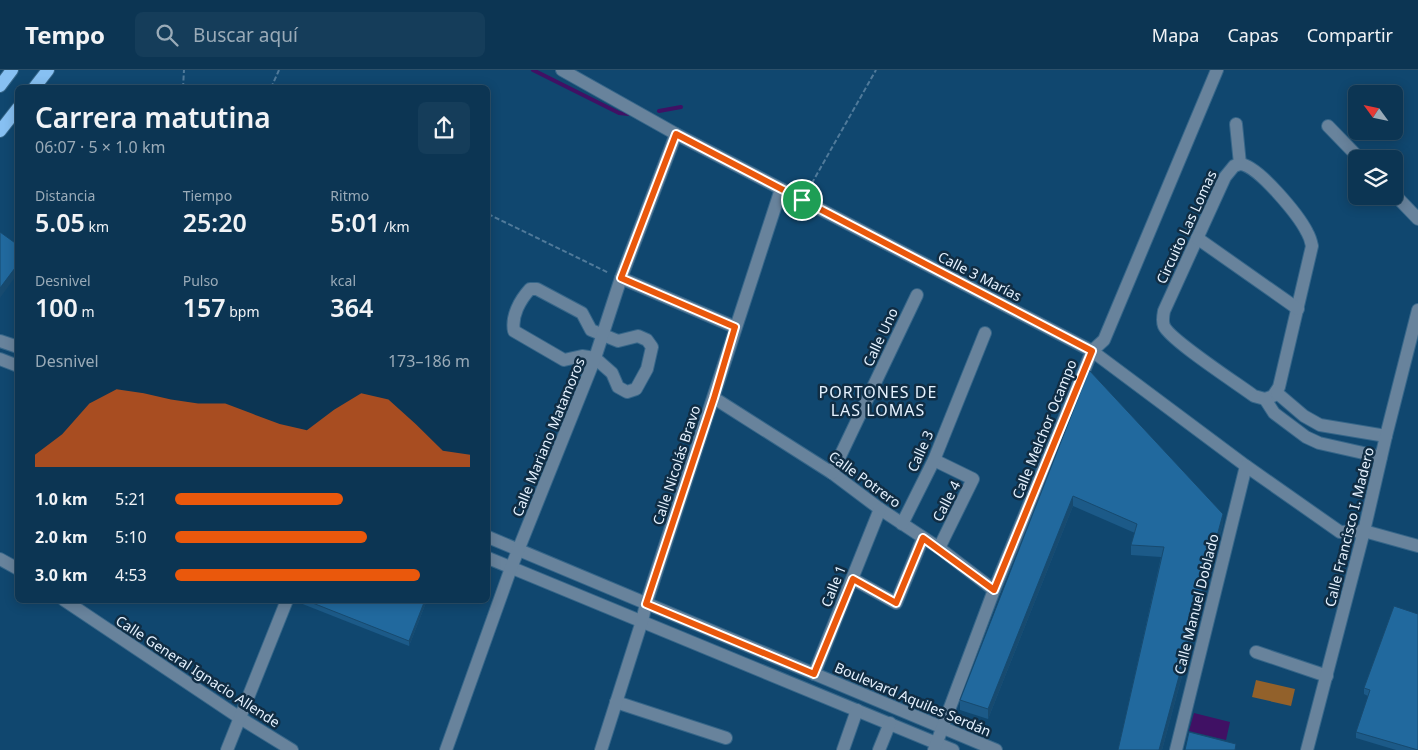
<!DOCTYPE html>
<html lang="es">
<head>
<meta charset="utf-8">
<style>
  body { margin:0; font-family:"Noto Sans",sans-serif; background:#153d5a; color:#f1f3f6; height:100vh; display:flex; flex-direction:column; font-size:19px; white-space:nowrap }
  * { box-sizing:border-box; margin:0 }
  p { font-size:16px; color:#9aabb8 }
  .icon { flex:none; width:28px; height:28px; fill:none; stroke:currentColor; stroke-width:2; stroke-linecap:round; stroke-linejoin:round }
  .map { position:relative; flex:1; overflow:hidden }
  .panel { position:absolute; left:15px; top:15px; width:475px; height:518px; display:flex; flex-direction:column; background:#0c3553; border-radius:8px; box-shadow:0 2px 12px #0003,0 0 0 1px #2c506a }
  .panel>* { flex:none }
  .needle { width:32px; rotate:303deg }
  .tools { position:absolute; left:1348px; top:15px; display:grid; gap:10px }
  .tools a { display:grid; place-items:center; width:55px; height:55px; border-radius:8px; background:#0c3553; box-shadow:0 2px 12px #0003,0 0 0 1px #2c506a; font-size:25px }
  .pin { position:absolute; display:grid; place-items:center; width:42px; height:42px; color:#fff; margin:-21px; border:2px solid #fff; border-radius:50%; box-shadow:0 1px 5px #0007 }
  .round { display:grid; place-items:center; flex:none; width:52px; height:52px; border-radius:8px; background:#153d5a }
  .overview { display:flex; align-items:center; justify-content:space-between; height:85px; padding:0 20px }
  h1 { font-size:28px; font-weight:600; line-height:38px }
  .figures { display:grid; grid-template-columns:repeat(3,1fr); gap:8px; height:85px; padding:5px 20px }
  .figures div { display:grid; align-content:center }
  .figures b { font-size:25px; font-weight:600 }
  .figures small { font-size:14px; font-weight:400 }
  .figures p { font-size:14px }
  .chart { height:140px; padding:10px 20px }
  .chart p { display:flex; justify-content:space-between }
  .chart svg { width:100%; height:90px; margin-top:5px; fill:#ea580c; opacity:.7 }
  ul { padding:0 20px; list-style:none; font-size:16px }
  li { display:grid; grid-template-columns:80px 60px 1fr; align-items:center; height:38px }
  li i { height:12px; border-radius:6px; background:#ea580c }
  header { display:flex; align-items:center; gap:30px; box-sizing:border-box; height:70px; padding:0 25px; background:#0c3553; border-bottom:1px solid #2c506a }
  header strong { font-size:24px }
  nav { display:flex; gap:28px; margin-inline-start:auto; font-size:18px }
  .search { width:350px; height:45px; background:#153d5a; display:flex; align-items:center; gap:12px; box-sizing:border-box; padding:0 18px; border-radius:8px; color:#9aabb8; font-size:19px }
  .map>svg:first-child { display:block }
  .green { fill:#92612b }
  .water { fill:#401164 }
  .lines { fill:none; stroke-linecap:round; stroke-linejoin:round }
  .stream { stroke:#401164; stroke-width:4 }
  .minor-casing { stroke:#366689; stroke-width:14 }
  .major-casing { stroke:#366689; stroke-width:14 }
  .path { stroke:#507a9a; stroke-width:2; stroke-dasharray:5 2.5; stroke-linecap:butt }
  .minor { stroke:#68839c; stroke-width:12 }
  .major { stroke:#87c0f2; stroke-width:12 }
  .wall { fill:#1c5a88 }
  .shaded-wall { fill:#174a6f }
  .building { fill:#21699e; stroke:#174a6f }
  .route-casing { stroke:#fff; stroke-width:10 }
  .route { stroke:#ea580c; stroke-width:6 }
  .labels { text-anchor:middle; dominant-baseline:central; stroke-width:5; stroke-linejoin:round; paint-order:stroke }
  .street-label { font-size:14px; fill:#e5f2ff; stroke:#102d44 }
  .quarter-label { font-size:16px; letter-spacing:1px; fill:#e5f2ff; stroke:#102d44 }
</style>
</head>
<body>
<header>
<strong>Tempo</strong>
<div class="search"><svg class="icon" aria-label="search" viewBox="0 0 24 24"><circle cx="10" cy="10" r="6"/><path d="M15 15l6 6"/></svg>Buscar aquí</div>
<nav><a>Mapa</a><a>Capas</a><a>Compartir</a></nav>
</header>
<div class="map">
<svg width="1418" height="680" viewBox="0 0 1418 680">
  <rect width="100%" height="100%" fill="#10476f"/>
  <polygon class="green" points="1256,610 1295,619 1291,636 1252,627"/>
  <polygon class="water" points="1194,643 1230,652 1226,670 1189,661"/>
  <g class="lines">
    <g class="stream">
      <polyline points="533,0 619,43 629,44"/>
      <polyline points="659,41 681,37"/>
    </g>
    <defs>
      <g id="minor">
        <polyline points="562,0 676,64 1092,281 1246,396 1340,462 1364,461 1418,476"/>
        <polyline points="1236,54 1240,94"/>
        <polyline points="1328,56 1360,89"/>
        <path d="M 1240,94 C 1258,95 1299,146 1307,162 C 1310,167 1311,171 1312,176 L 1279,317 L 1273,326 L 1265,329 L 1254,326 C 1238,314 1170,270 1164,256 C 1162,251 1163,246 1164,241 L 1225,107 L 1234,96 Z"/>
        <polyline points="1394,124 1418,149"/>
        <polyline points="1197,168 1298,239"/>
        <polyline points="621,208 735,257"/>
        <path d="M 530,219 L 537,219 L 582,243 L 591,260 L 618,271 L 638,266 L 647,270 L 652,277 L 647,299 L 636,319 L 627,322 L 618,317 L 612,303 L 595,288 L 582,286 L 564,290 L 514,261 C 511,246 520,230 530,219 Z"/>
        <polyline points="0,271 18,277"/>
        <polyline points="0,289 18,296"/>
        <polyline points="1277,323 1304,346 1320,355 1386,366"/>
        <polyline points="714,328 832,403 880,439 939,478 994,520"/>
        <polyline points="1265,329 1274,343 1306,367 1319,373 1381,387"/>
        <polyline points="934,390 973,409 939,478"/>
        <polyline points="832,403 917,225"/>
        <polyline points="902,454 934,390 985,263"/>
        <polyline points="488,467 996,680"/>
        <polyline points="488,488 953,680"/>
        <polyline points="0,489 18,499"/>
        <polyline points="853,509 896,533 923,468"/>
        <polyline points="64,530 240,648 292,680"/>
        <polyline points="1256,582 1327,606"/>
        <polyline points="814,604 880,439"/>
        <polyline points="616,632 726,668"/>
        <polyline points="227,680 287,530"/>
        <polyline points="446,680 511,498 595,288 621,208 676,64"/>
        <path d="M 601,680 L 642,551 L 646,534 C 692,396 735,257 781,119"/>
        <polyline points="843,680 857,640"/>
        <polyline points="879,680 890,653"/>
        <polyline points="934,680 994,520 1092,281 1104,270 1217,0"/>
        <polyline points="1176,680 1246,396"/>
        <polyline points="1307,680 1364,461 1386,366 1418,240"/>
      </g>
      <g id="major">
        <polyline points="0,16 12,0"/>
        <polyline points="34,18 48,0"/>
        <polyline points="0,61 18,38"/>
      </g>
    </defs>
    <use href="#minor" class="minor-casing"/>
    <use href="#major" class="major-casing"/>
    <g class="path">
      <polyline points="183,18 184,0"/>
      <polyline points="271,18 279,0"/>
      <polyline points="808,120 876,0"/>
      <polyline points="488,144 609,203"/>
    </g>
    <use href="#minor" class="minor"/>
    <use href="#major" class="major"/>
  </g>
  <g class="wall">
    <polygon points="1089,300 1223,454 1162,680 1118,680 1161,487 1131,485 1131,475 1135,463 1073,436 988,649 960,640 960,630"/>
    <polygon points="295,530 427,530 409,576 295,531"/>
    <polygon points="1394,536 1418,680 1396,680 1356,668 1356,662 1368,626 1364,624 1364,618"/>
  </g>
  <g class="shaded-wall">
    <polygon points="18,194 18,203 0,228 0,218"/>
    <polygon points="1073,426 1073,436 988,649 988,639"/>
    <polygon points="1223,444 1223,454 1162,680 1159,680"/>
    <polygon points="425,530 427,530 409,576 409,571"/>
  </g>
  <g class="building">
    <polygon points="0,162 18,175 18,194 0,218"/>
    <polygon points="1089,300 1223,444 1159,680 1118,680 1164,477 1131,475 1137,454 1073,426 988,639 960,630"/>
    <polygon points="305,530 425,530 409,571"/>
    <polygon points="1394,536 1418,544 1418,680 1356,662 1370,620 1364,618"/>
    <polygon points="1189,662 1236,674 1235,680 1185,680"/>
  </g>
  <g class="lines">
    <defs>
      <polygon id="route" points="676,64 1092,281 994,520 923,468 896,533 853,509 814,604 646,534 714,328 735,257 621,208"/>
    </defs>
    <use href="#route" class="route-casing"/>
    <use href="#route" class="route"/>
  </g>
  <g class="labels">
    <g class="street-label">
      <text transform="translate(1186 157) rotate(-65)">Circuito Las Lomas</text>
      <text transform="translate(980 206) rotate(27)">Calle 3 Marías</text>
      <text transform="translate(880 267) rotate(-65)">Calle Uno</text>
      <text transform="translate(1044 359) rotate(-68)">Calle Melchor Ocampo</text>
      <text transform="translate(548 367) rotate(-68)">Calle Mariano Matamoros</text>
      <text transform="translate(920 381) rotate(-66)">Calle 3</text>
      <text transform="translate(676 395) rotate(-72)">Calle Nicolás Bravo</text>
      <text transform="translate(865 409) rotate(36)">Calle Potrero</text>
      <text transform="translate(946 431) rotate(-63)">Calle 4</text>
      <text transform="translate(1349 457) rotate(-76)">Calle Francisco I. Madero</text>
      <text transform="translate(833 516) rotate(-68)">Calle 1</text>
      <text transform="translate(1196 534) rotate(-76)">Calle Manuel Doblado</text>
      <text transform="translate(198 601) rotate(33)">Calle General Ignacio Allende</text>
      <text transform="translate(913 629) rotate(23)">Boulevard Aquiles Serdán</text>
    </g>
    <g class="quarter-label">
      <text x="878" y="322">PORTONES DE<tspan x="878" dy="18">LAS LOMAS</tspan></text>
    </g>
  </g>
</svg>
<div class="tools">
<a><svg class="needle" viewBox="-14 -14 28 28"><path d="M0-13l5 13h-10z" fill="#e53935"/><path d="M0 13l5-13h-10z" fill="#9aabb8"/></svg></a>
<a><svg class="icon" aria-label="layers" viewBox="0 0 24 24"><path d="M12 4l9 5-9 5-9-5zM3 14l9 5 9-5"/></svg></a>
</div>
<div class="pin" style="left:802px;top:130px;background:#1e9e55"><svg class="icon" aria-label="arrive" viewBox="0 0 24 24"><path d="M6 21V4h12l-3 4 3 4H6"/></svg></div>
<section class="panel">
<div class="overview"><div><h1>Carrera matutina</h1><p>06:07 · 5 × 1.0 km</p></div><a class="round"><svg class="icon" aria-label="share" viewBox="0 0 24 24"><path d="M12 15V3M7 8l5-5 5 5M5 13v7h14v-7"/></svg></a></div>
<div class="figures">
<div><p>Distancia</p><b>5.05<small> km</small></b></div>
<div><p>Tiempo</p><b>25:20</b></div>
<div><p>Ritmo</p><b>5:01<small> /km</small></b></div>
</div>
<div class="figures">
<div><p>Desnivel</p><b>100<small> m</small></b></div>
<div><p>Pulso</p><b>157<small> bpm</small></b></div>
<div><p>kcal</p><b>364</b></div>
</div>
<div class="chart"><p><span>Desnivel</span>173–186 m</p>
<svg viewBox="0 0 160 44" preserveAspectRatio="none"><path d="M0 44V38L10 28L20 13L30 6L40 8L50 11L60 13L70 13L80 18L90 23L100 26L110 16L120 8L130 11L140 23L150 36L160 38V44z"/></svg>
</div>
<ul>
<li><b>1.0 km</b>5:21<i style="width:57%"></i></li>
<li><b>2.0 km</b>5:10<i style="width:65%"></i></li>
<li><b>3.0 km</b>4:53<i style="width:83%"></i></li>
</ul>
</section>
</div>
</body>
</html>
